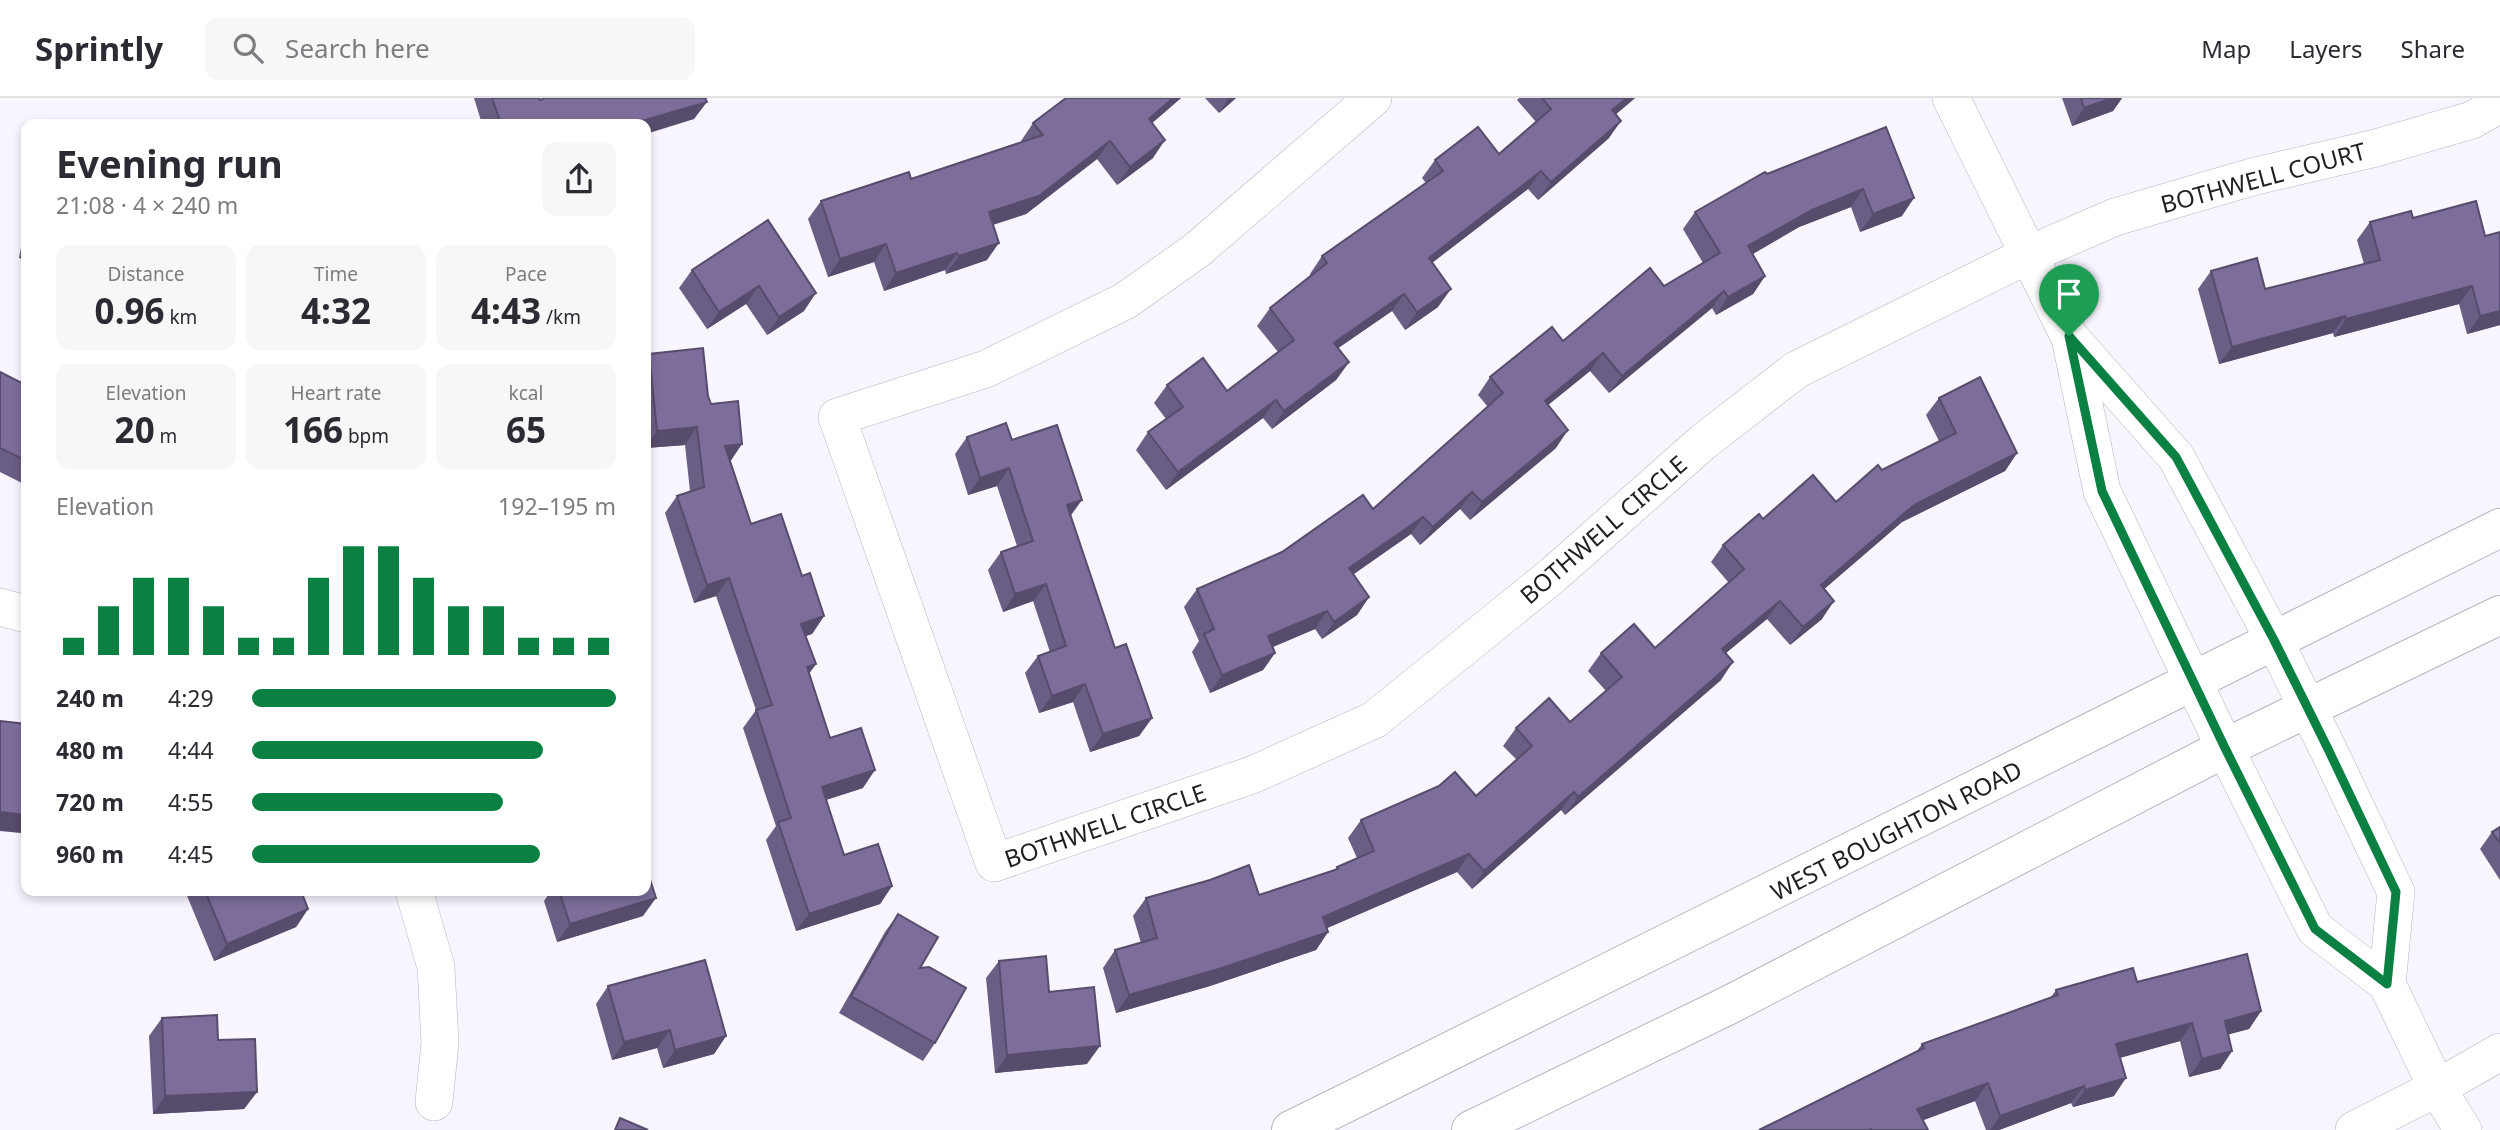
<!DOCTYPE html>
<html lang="en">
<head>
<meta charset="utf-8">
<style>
  body { margin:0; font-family:"Noto Sans",sans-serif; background:#f7f7f7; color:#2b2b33; height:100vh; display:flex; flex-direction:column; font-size:26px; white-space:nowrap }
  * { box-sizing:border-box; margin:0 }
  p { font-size:23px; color:#7c7c81 }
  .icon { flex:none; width:38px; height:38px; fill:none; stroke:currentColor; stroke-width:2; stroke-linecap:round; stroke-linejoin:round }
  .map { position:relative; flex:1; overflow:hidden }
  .drawer { position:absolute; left:21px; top:21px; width:630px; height:777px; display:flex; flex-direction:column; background:#fff; border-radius:14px; box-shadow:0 4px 10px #0003 }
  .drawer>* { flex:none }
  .pin { position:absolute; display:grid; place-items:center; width:60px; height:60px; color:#fff; margin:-72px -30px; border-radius:50% 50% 50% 0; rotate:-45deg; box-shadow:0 0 7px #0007 }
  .pin .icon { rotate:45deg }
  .round { display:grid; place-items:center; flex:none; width:74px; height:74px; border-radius:14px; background:#f7f7f7 }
  .summary { display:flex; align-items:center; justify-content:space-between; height:119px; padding:0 35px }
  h1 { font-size:38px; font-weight:700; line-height:52px }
  .stats { display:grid; grid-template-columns:repeat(3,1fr); gap:10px; height:119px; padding:7px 35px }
  .stats div { display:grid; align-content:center; border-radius:14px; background:#f7f7f7; text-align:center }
  .stats b { font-size:35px; font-weight:700 }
  .stats small { font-size:19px; font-weight:400 }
  .stats p { font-size:19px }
  .chart { height:196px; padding:14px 35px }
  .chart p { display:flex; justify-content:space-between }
  .chart svg { width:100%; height:126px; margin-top:7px; stroke:#0b8043; stroke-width:6 }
  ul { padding:0 35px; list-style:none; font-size:23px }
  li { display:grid; grid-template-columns:112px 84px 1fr; align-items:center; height:52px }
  li i { height:18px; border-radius:9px; background:#0b8043 }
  header { display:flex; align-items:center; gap:42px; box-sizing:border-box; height:98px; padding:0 35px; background:#fff; border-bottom:2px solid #e1e1e2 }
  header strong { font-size:33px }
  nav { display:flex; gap:38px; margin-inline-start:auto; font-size:24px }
  .search { width:490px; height:63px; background:#f7f7f7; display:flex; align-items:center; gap:18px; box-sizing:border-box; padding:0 24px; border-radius:14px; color:#7c7c81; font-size:26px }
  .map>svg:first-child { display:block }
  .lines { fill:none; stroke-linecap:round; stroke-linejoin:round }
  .street-casing { stroke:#b9b4c3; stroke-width:38 }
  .secondary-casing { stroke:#b9b4c3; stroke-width:40 }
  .street { stroke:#fff; stroke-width:37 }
  .secondary { stroke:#fff; stroke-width:38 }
  .wall { fill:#6b5e84 }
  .shaded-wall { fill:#574c6c }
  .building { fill:#7c6d9a; stroke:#574c6c; stroke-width:2 }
  .route-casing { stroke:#fff; stroke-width:14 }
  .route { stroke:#0b8043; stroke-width:9 }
  .labels { text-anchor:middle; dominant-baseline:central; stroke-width:5; stroke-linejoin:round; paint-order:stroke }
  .street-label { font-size:24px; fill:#201f24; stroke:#fff }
</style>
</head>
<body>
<header>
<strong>Sprintly</strong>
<div class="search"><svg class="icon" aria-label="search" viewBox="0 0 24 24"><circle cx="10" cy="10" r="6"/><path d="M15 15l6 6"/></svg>Search here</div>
<nav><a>Map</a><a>Layers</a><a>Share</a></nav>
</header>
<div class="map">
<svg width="2500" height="1032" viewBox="0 0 2500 1032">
  <rect width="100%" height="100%" fill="#f8f5fe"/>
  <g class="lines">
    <defs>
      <g id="street">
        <polyline points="1373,0 1197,152 1125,203 986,271 837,319 994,765 1252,677 1374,622 1553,477 1703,344 1796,272 2028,157 2115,119 2252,79 2376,50 2472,22 2500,6"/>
        <polyline points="1951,0 2069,238 2176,359 2274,542 2329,653 2396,794 2387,886"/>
        <polyline points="2070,240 2102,393 2225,650 2315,831 2387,886 2437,990 2463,1032"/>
        <polyline points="0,509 26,516"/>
        <polyline points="414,793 436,869 440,945 434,1004"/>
        <polyline points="2354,1032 2437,990 2500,954"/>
      </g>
      <g id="secondary">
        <path d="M 1291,1032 C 1695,834 2096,630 2500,430"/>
        <polyline points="1471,1032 1727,908 2225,650 2500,517"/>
      </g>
    </defs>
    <use href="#street" class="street-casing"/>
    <use href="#secondary" class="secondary-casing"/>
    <use href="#street" class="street"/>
    <use href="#secondary" class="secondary"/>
  </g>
  <g class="wall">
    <polygon points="474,0 539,0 540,2 708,0 706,1 694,21 646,26 482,26"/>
    <polygon points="1066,0 1181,0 1152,25 1153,60 1117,87 1097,61 1026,116 993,127 987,162 946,176 945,172 884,193 874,164 828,179 808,121 821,103 911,81 1022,44 1021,43 1033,25"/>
    <polygon points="1205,0 1236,0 1219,15"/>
    <polygon points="1519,0 1635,0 1616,16 1609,40 1538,102 1528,91 1432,165 1438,209 1405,232 1392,213 1338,250 1349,264 1336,282 1272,331 1263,320 1166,392 1136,352 1148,334 1166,321 1154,305 1167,287 1227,293 1278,254 1257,228 1270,210 1311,178 1310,176 1322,158 1426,85 1422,80 1435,62 1499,56 1536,24 1517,2"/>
    <polygon points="2062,0 2122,0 2113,13 2072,28"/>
    <polygon points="1886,29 1902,118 1860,134 1851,109 1799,129 1753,156 1765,178 1753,196 1716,217 1712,210 1609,295 1590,273 1548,307 1556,350 1470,422 1460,411 1420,447 1411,436 1353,476 1369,499 1357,517 1322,541 1315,531 1273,549 1275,555 1263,572 1210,595 1192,554 1199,543 1184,509 1197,491 1282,454 1373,411 1488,309 1478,297 1490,279 1563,243 1664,188 1703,165 1683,131 1695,114 1767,76"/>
    <polygon points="2413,120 2485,138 2500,134 2500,227 2467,236 2459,206 2334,239 2333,235 2219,266 2198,191 2211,173 2265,191 2364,166 2357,142 2370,124"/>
    <polygon points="768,122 804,213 767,237 746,206 707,231 679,190 692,172"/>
    <polygon points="26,124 26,161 19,160"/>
    <polygon points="649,256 708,298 751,426 802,478 824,518 812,536 806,538 816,566 809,575 830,640 863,690 826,702 844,757 892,788 880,806 796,833 766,742 776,728 743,630 756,612 716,498 694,505 665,415 677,398 690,393 685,347 646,350 646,261"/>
    <polygon points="0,274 26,287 26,387 0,374"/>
    <polygon points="1939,300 2017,355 2005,373 1902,424 1824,491 1822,521 1790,547 1767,521 1726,555 1721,582 1565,717 1561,712 1472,791 1457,774 1327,830 1328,834 1316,852 1210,888 1116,915 1103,870 1115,852 1141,845 1133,818 1146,800 1259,797 1334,772 1337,769 1357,760 1348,740 1361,722 1476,698 1517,662 1503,648 1516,630 1570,624 1606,593 1588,573 1601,555 1655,550 1729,485 1711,464 1723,447 1763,421 1836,404 1882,372 1939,343 1926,317"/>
    <polygon points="967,339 1012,342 1071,418 1115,550 1152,620 1139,638 1090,654 1073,604 1039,615 1025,575 1038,558 1050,554 1033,503 1003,514 988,472 1001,454 1017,448 997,388 968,397 955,356"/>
    <polygon points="2500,729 2500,782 2480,751 2492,734"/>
    <polygon points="185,793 301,793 308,811 296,829 214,863"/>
    <polygon points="551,793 646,793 643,818 557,844 544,803"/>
    <polygon points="898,816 920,870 935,945 923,963 839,915 885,834"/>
    <polygon points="999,863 1087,966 995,975 986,880"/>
    <polygon points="2137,884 2261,913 2249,931 2228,936 2232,953 2220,971 2189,979 2180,943 2120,960 2114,998 2073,1009 2071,1005 1999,1032 1986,1032 1975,1003 1923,1022 1928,1032 1759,1032 1917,953 1922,946 2051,899 2056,892"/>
    <polygon points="608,888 726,938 714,956 663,970 657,950 612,962 596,906"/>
    <polygon points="162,920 218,942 257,994 244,1011 153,1016 149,938"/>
  </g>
  <g class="shaded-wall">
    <polygon points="1173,0 1181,0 1136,39 1149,21"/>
    <polygon points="1229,0 1236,0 1219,15"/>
    <polygon points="1627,0 1635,0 1600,30 1612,12"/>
    <polygon points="2112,0 2122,0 2113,13 2072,28 2084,10"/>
    <polygon points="707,4 694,21 646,36 646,26 632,26"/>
    <polygon points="1621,23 1609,40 1538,102 1551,84"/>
    <polygon points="1165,42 1153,60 1117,87 1130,69"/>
    <polygon points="1110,43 1097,61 1026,116 976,132 989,114"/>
    <polygon points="1541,73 1528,91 1416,177 1429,160"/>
    <polygon points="1863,91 1851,109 1799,129 1735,166 1748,148 1812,112"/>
    <polygon points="1914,100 1902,118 1860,134 1873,116"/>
    <polygon points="999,145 987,162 946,176 959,158"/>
    <polygon points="886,146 874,164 828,179 840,161"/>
    <polygon points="26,149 26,161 19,160"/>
    <polygon points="957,155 945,172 884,193 896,175"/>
    <polygon points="1765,178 1753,196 1716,217 1728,199"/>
    <polygon points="759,188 746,206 707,231 719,214"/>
    <polygon points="2472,188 2459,206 2334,239 2346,221"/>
    <polygon points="1451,191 1438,209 1405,232 1417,214"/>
    <polygon points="1724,193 1712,210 1609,295 1622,278"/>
    <polygon points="816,195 804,213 767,237 779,219"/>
    <polygon points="1404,196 1392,213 1321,262 1334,245"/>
    <polygon points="2500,213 2500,227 2467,236 2480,218"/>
    <polygon points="2345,218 2333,235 2219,266 2232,249"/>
    <polygon points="1603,255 1590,273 1532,320 1545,303"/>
    <polygon points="1349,264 1336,282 1272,331 1284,313"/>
    <polygon points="1276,302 1263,320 1166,392 1178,374"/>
    <polygon points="697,329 685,347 646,350 646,348 657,333"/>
    <polygon points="1568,332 1556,350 1470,422 1482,404"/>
    <polygon points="742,346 730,364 725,348"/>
    <polygon points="2017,355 2005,373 1902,424 1808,505 1821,487 1914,407"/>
    <polygon points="1009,370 997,388 968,397 980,380"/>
    <polygon points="1472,394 1460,411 1420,447 1433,429"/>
    <polygon points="1082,402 1069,420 1067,407"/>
    <polygon points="1423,419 1411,436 1337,488 1349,470"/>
    <polygon points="729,480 716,498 694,505 707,487"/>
    <polygon points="1046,486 1033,503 1003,514 1015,496"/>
    <polygon points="1369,499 1357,517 1322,541 1334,524"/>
    <polygon points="1780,503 1767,521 1709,569 1722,551"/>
    <polygon points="1834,503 1822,521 1790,547 1803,529"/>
    <polygon points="1327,513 1315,531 1256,556 1268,538"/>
    <polygon points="824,518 812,536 789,543 801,526"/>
    <polygon points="1275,555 1263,572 1210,595 1222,577"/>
    <polygon points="1733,564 1721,582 1565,717 1578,699"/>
    <polygon points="816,566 803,584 807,569"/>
    <polygon points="1085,586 1073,604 1039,615 1052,598"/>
    <polygon points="1152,620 1139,638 1090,654 1103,636"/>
    <polygon points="875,672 863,690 810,707 822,689"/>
    <polygon points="1574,694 1561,712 1472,791 1484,773"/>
    <polygon points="0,714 26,717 26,728 21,735 0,733"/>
    <polygon points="1469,756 1457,774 1311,837 1323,819"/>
    <polygon points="892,788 880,806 796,833 809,816"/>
    <polygon points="656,800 643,818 557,844 570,826"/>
    <polygon points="308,811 296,829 214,863 227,846"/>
    <polygon points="1328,834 1316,852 1210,888 1116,915 1129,897"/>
    <polygon points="2261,913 2249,931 2212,941 2225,923"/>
    <polygon points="2192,925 2180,943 2104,964 2116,946"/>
    <polygon points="670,932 657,950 612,962 624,944"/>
    <polygon points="726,938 714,956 663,970 675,952"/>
    <polygon points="1100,948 1087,966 995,975 1007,957"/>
    <polygon points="2232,953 2220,971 2189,979 2202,961"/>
    <polygon points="2126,980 2114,998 2073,1009 2085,992"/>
    <polygon points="1988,985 1975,1003 1905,1029 1917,1011"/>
    <polygon points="2084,988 2071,1005 1999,1032 1990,1032 2000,1018"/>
    <polygon points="257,994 244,1011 153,1016 165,998"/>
  </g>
  <g class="building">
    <polygon points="492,0 539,0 540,2 545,0 705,0 707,4 632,26 501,26"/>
    <polygon points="1066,0 1173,0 1149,21 1165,42 1130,69 1110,43 1039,98 989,114 999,145 959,158 957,155 896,175 886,146 840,161 821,103 909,74 911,81 1043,37 1033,25"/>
    <polygon points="1542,0 1627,0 1612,12 1621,23 1551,84 1541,73 1429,160 1451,191 1417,214 1404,196 1334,245 1349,264 1284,313 1276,302 1178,374 1148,334 1183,309 1167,287 1203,260 1227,293 1294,242 1270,210 1327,165 1322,158 1443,73 1435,62 1478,29 1499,56 1551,11"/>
    <polygon points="2081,0 2112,0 2084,10"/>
    <polygon points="408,23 409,26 398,26"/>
    <polygon points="1886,29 1914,100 1873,116 1863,91 1812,112 1748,148 1765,178 1728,199 1724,193 1622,278 1603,255 1545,303 1568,332 1482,404 1472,394 1433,429 1423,419 1349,470 1369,499 1334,524 1327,513 1268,538 1275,555 1222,577 1204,536 1214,531 1197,491 1282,454 1363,397 1373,411 1503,295 1490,279 1552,229 1563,243 1650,170 1664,188 1720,155 1695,114 1765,74 1767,76"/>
    <polygon points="2476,103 2485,138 2500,134 2500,213 2480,218 2472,188 2346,221 2345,218 2232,249 2211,173 2257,160 2265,191 2380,162 2370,124 2411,113 2413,120"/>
    <polygon points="768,122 816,195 779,219 759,188 719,214 692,172"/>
    <polygon points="703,250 708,298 711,306 738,303 742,346 725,348 751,426 781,416 802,478 810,475 824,518 801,526 816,566 807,569 830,640 861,630 875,672 822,689 844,757 878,746 892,788 809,816 778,724 791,720 756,612 772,607 729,480 707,487 677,398 704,389 697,329 657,333 649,256"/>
    <polygon points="0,274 26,287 26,363 0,350"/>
    <polygon points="1980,279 2017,355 1914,407 1821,487 1834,503 1803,529 1780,503 1722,551 1733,564 1578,699 1574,694 1484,773 1469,756 1323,819 1328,834 1222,870 1129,897 1115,852 1157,840 1146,800 1210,782 1249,767 1259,797 1338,771 1337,769 1374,753 1361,722 1439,688 1455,674 1476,698 1532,648 1516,630 1549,600 1570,624 1622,579 1601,555 1634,526 1655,550 1744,471 1723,447 1759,416 1763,421 1813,377 1836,404 1878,367 1882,372 1956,335 1939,300"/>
    <polygon points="1006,325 1012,342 1057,327 1082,402 1067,407 1115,550 1126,546 1152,620 1103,636 1085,586 1052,598 1038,558 1066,548 1046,486 1015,496 1001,454 1033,443 1009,370 980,380 967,339"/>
    <polygon points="0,623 26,626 26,717 0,714"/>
    <polygon points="2500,729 2500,745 2492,734"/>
    <polygon points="646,769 656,800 570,826 559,793 646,793"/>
    <polygon points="205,793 301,793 308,811 227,846"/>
    <polygon points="898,816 938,839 920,870 929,869 966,890 935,945 851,898"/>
    <polygon points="2247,856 2261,913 2225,923 2232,953 2202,961 2192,925 2116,946 2126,980 2085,992 2084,988 2000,1018 1988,985 1917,1011 1928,1032 1871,1032 1871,1031 1869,1032 1759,1032 1924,950 1922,946 2058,897 2056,892 2133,870 2137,884"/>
    <polygon points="1046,858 1049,894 1094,889 1100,948 1007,957 999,863"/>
    <polygon points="705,862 726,938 675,952 670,932 624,944 608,888"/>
    <polygon points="217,917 218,942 255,941 257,994 165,998 162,920"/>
    <polygon points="620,1020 648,1032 615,1032"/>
  </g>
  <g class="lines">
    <defs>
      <polygon id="route" points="2069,238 2176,359 2274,542 2329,653 2396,794 2387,886 2315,831 2225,650 2102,393"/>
    </defs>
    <use href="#route" class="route-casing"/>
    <use href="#route" class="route"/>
  </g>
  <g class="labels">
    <g class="street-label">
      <text transform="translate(2263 79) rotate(-15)">BOTHWELL COURT</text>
      <text transform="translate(1603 431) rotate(-41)">BOTHWELL CIRCLE</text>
      <text transform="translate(1105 727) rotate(-19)">BOTHWELL CIRCLE</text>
      <text transform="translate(1896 732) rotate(-27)">WEST BOUGHTON ROAD</text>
    </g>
  </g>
</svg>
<div class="pin" style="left:2069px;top:238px;background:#1e9e55"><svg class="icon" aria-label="arrive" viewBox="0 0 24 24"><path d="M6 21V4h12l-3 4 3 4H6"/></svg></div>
<section class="drawer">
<div class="summary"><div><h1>Evening run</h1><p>21:08 · 4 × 240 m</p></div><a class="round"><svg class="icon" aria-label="share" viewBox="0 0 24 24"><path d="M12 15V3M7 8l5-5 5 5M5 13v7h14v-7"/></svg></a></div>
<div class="stats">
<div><p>Distance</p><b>0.96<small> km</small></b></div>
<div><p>Time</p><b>4:32</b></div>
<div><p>Pace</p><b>4:43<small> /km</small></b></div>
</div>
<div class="stats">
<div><p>Elevation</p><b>20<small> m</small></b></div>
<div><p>Heart rate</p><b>166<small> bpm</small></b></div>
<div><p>kcal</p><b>65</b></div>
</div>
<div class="chart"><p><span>Elevation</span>192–195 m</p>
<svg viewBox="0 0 160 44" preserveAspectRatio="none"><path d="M5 44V38M15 44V27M25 44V17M35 44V17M45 44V27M55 44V38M65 44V38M75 44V17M85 44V6M95 44V6M105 44V17M115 44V27M125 44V27M135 44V38M145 44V38M155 44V38"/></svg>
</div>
<ul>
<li><b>240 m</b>4:29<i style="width:100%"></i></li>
<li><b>480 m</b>4:44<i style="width:80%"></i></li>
<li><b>720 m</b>4:55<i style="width:69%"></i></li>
<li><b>960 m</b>4:45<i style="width:79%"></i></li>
</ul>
</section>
</div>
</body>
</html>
